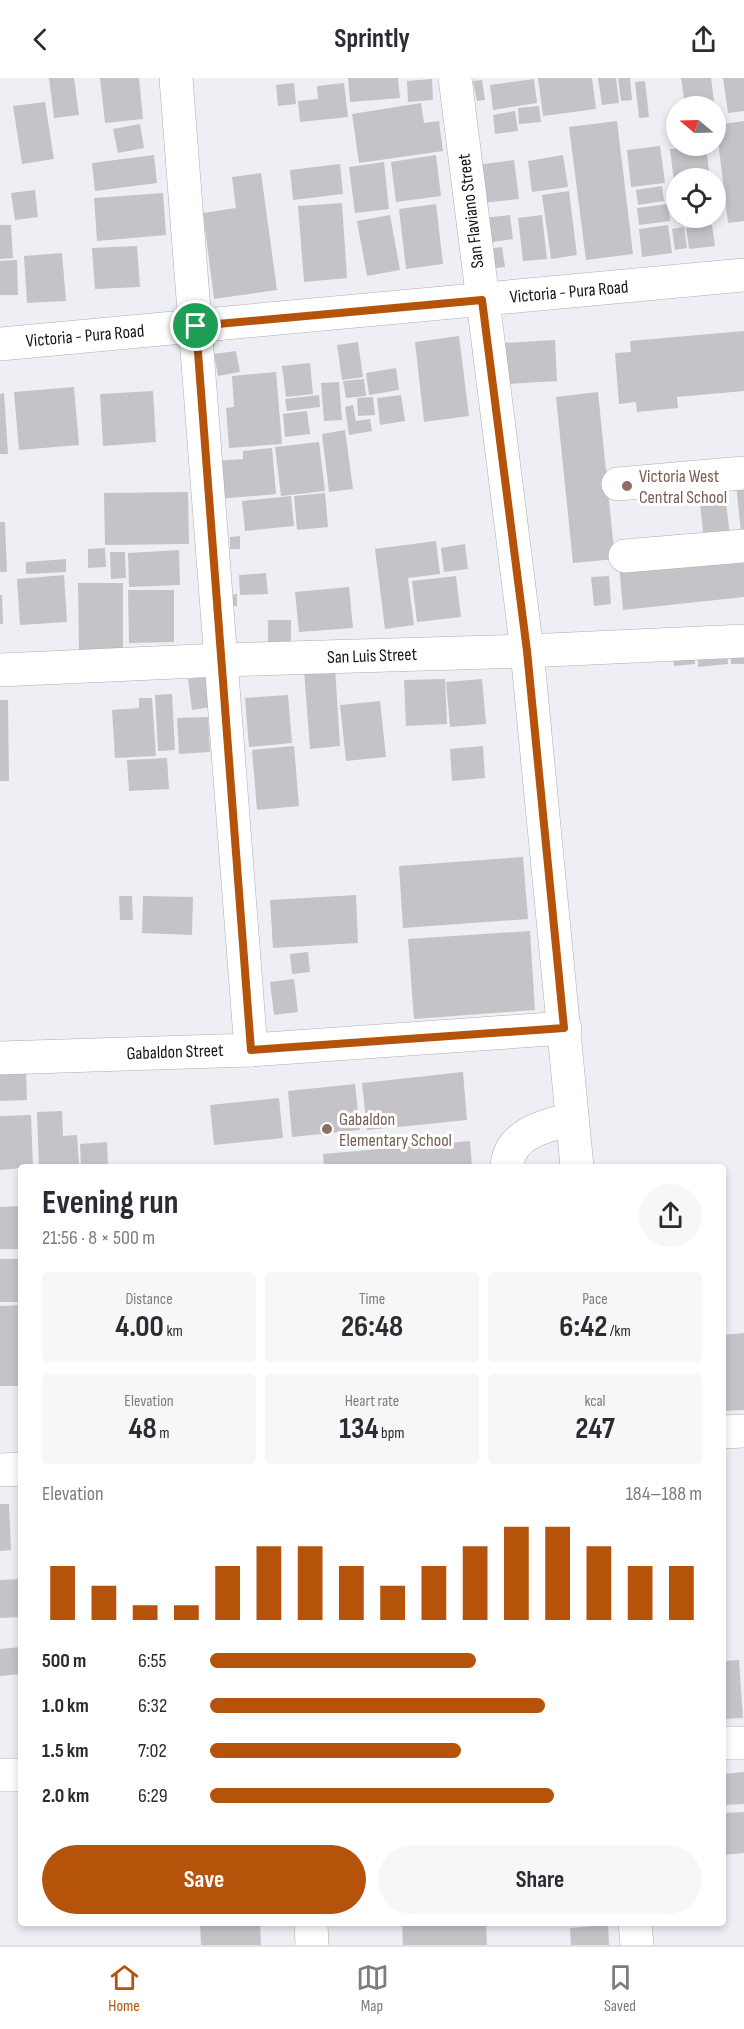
<!DOCTYPE html>
<html lang="en">
<head>
<meta charset="utf-8">
<style>
  body { margin:0; font-family:"Sofia Sans Condensed",sans-serif; background:#f7f7f7; color:#2b2b33; height:100vh; display:flex; flex-direction:column; font-size:22px; white-space:nowrap }
  * { box-sizing:border-box; margin:0 }
  p { font-size:20px; color:#7c7c81 }
  .icon { flex:none; width:33px; height:33px; fill:none; stroke:currentColor; stroke-width:2; stroke-linecap:round; stroke-linejoin:round }
  .map { position:relative; flex:1; overflow:hidden }
  .details { position:absolute; left:18px; top:1086px; width:708px; height:762px; display:flex; flex-direction:column; background:#fff; border-radius:6px; box-shadow:0 3px 9px #0003 }
  .details>* { flex:none }
  .needle { width:39px; rotate:289deg }
  .tools { position:absolute; left:666px; top:18px; display:grid; gap:12px }
  .tools a { display:grid; place-items:center; width:60px; height:60px; border-radius:50%; background:#fff; box-shadow:0 3px 9px #0003; font-size:30px }
  .pin { position:absolute; display:grid; place-items:center; width:51px; height:51px; color:#fff; margin:-26px; border:3px solid #fff; border-radius:50%; box-shadow:0 2px 6px #0007 }
  .round { display:grid; place-items:center; flex:none; width:63px; height:63px; border-radius:32px; background:#f7f7f7 }
  .overview { display:flex; align-items:center; justify-content:space-between; height:102px; padding:0 24px }
  h1 { font-size:33px; font-weight:700; line-height:45px }
  .stats { display:grid; grid-template-columns:repeat(3,1fr); gap:9px; height:102px; padding:6px 24px }
  .stats div { display:grid; align-content:center; border-radius:6px; background:#f7f7f7; text-align:center }
  .stats b { font-size:30px; font-weight:700 }
  .stats small { font-size:16px; font-weight:400 }
  .stats p { font-size:16px }
  .chart { height:168px; padding:12px 24px }
  .chart p { display:flex; justify-content:space-between }
  .chart svg { width:100%; height:108px; margin-top:6px; stroke:#b45309; stroke-width:6 }
  .action { display:flex; gap:12px; margin-top:auto; padding:12px 24px }
  .action a { flex:1; height:69px; border-radius:36px; background:#b45309; color:#fff; font-size:24px; font-weight:700; line-height:69px; text-align:center }
  .action a+a { background:#f7f7f7; color:#2b2b33 }
  ul { padding:0 24px; list-style:none; font-size:20px }
  li { display:grid; grid-template-columns:96px 72px 1fr; align-items:center; height:45px }
  li i { height:15px; border-radius:8px; background:#b45309 }
  header { display:flex; justify-content:space-between; align-items:center; height:78px; padding:0 24px; background:#fff; font-size:27px; font-weight:700 }
  .dock { display:flex; justify-content:space-around; align-items:center; height:84px; border-top:2px solid #e1e1e2; background:#fff; font-size:16px; color:#7c7c81 }
  .dock a { display:grid; justify-items:center; gap:3px }
  .dock .on { color:#b45309 }
  .map>svg:first-child { display:block }
  .building { fill:#c5c3c7 }
  .lines { fill:none; stroke-linecap:round; stroke-linejoin:round }
  .minor-casing { stroke:#adaeb2; stroke-width:34 }
  .major-casing { stroke:#adaeb2; stroke-width:34 }
  .minor { stroke:#fff; stroke-width:33 }
  .major { stroke:#fff; stroke-width:33 }
  .route-casing { stroke:#fff; stroke-width:12 }
  .route { stroke:#b45309; stroke-width:8 }
  .education-dot { fill:#8d6e63; stroke:#fff; stroke-width:2 }
  .labels { text-anchor:middle; dominant-baseline:central; stroke-width:6; stroke-linejoin:round; paint-order:stroke }
  .street-label { font-size:18px; fill:#161618; stroke:#fff }
  .education-label { font-size:18px; fill:#785e54; stroke:#fff; text-anchor:start }
</style>
</head>
<body>
<header><svg class="icon" aria-label="back" viewBox="0 0 24 24"><path d="M15 5l-7 7 7 7"/></svg>Sprintly<svg class="icon" aria-label="share" viewBox="0 0 24 24"><path d="M12 15V3M7 8l5-5 5 5M5 13v7h14v-7"/></svg></header>
<div class="map">
<svg width="744" height="1867" viewBox="0 0 744 1867">
  <rect width="100%" height="100%" fill="#eeeff4"/>
  <g class="building">
    <polygon points="49,0 74,0 79,37 54,40"/>
    <polygon points="100,0 139,0 143,41 105,45"/>
    <polygon points="348,0 398,0 400,20 350,24"/>
    <polygon points="538,0 592,0 596,31 543,38"/>
    <polygon points="598,0 616,0 619,25 602,27"/>
    <polygon points="618,0 630,0 632,22 621,23"/>
    <polygon points="681,0 711,0 714,24 685,27"/>
    <polygon points="723,0 744,0 744,33 728,35"/>
    <polygon points="432,1 433,22 408,24 407,3"/>
    <polygon points="534,1 537,25 493,32 490,7"/>
    <polygon points="482,2 485,22 477,23 473,3"/>
    <polygon points="645,3 649,39 639,40 635,4"/>
    <polygon points="294,5 296,26 278,28 276,7"/>
    <polygon points="344,5 348,39 300,44 298,23 318,21 317,8"/>
    <polygon points="45,24 54,81 22,86 13,28"/>
    <polygon points="421,25 424,45 439,43 443,73 359,85 352,36"/>
    <polygon points="539,28 541,44 519,46 518,30"/>
    <polygon points="515,33 518,53 495,56 493,37"/>
    <polygon points="617,43 633,176 586,182 569,49"/>
    <polygon points="744,43 744,143 728,145 716,47"/>
    <polygon points="140,46 144,70 118,75 113,51"/>
    <polygon points="660,68 665,105 631,109 627,72"/>
    <polygon points="694,68 706,68 710,100 676,100 675,112 670,71"/>
    <polygon points="154,77 157,105 95,113 92,85"/>
    <polygon points="436,77 441,118 396,124 391,84"/>
    <polygon points="563,77 568,109 532,114 528,83"/>
    <polygon points="514,82 519,121 481,125 477,87"/>
    <polygon points="384,84 389,131 355,135 349,89"/>
    <polygon points="340,86 343,116 293,122 290,92"/>
    <polygon points="261,95 277,212 214,221 203,135 236,130 232,99"/>
    <polygon points="662,108 664,123 638,127 636,112"/>
    <polygon points="35,112 38,139 15,142 11,115"/>
    <polygon points="569,113 577,177 551,181 542,117"/>
    <polygon points="163,115 166,157 97,163 94,120"/>
    <polygon points="342,125 347,200 304,204 298,128"/>
    <polygon points="436,126 443,186 406,191 399,131"/>
    <polygon points="668,126 670,143 639,147 637,130"/>
    <polygon points="390,137 400,192 367,198 357,143"/>
    <polygon points="510,137 513,161 487,165 483,140"/>
    <polygon points="542,137 547,181 523,183 518,140"/>
    <polygon points="679,140 714,140 714,141 679,146"/>
    <polygon points="0,147 11,147 13,180 0,181"/>
    <polygon points="668,147 672,175 642,179 639,151"/>
    <polygon points="712,147 715,168 689,171 686,150"/>
    <polygon points="684,149 687,170 675,172 672,151"/>
    <polygon points="137,168 140,209 95,211 92,170"/>
    <polygon points="502,169 505,189 488,191 486,171"/>
    <polygon points="62,175 66,223 27,225 24,178"/>
    <polygon points="17,182 18,217 0,217 0,183"/>
    <polygon points="744,253 744,313 677,319 678,330 637,334 636,324 619,326 615,275 631,274 630,263"/>
    <polygon points="459,258 469,338 424,344 415,264"/>
    <polygon points="555,262 557,303 506,306 503,265"/>
    <polygon points="358,264 363,299 342,302 337,267"/>
    <polygon points="236,273 240,294 218,298 214,276"/>
    <polygon points="310,285 313,316 286,319 282,288"/>
    <polygon points="396,290 399,312 369,317 366,295"/>
    <polygon points="276,294 282,366 229,370 226,330 234,329 232,298"/>
    <polygon points="364,301 366,318 346,320 343,303"/>
    <polygon points="339,304 342,342 324,343 321,305"/>
    <polygon points="74,309 79,367 19,372 14,314"/>
    <polygon points="153,313 156,364 103,368 100,316"/>
    <polygon points="598,314 615,481 573,485 556,319"/>
    <polygon points="4,315 8,376 0,376 0,316"/>
    <polygon points="319,317 320,329 287,333 285,321"/>
    <polygon points="401,317 405,343 380,347 377,320"/>
    <polygon points="373,319 375,337 358,338 357,320"/>
    <polygon points="353,327 356,343 370,341 372,353 349,357 345,329"/>
    <polygon points="307,333 310,356 285,359 283,336"/>
    <polygon points="345,352 353,411 329,414 322,356"/>
    <polygon points="319,364 325,413 281,418 275,369"/>
    <polygon points="272,370 276,416 218,421 215,383 243,381 243,373"/>
    <polygon points="736,406 744,406 744,454 741,454"/>
    <polygon points="188,414 189,466 105,467 104,415"/>
    <polygon points="325,415 328,449 297,452 294,418"/>
    <polygon points="291,418 294,448 245,453 242,423"/>
    <polygon points="726,424 730,458 704,461 700,427"/>
    <polygon points="0,444 5,444 7,494 0,494"/>
    <polygon points="240,458 240,471 230,471 230,459"/>
    <polygon points="436,463 440,496 408,500 414,547 385,551 375,471"/>
    <polygon points="465,466 468,491 444,494 441,470"/>
    <polygon points="105,470 106,489 88,490 88,471"/>
    <polygon points="179,472 180,507 129,509 128,475"/>
    <polygon points="744,473 744,519 623,532 619,486"/>
    <polygon points="110,474 125,474 126,500 111,501"/>
    <polygon points="66,481 66,494 26,496 26,484"/>
    <polygon points="266,495 268,516 240,517 239,497"/>
    <polygon points="64,497 67,544 20,547 17,501"/>
    <polygon points="456,498 461,539 417,544 412,503"/>
    <polygon points="609,498 611,526 594,528 591,499"/>
    <polygon points="78,505 123,505 123,574 79,575"/>
    <polygon points="349,509 353,550 299,554 295,514"/>
    <polygon points="128,512 174,512 174,564 129,565"/>
    <polygon points="237,516 237,528 229,528 228,517"/>
    <polygon points="0,517 2,517 3,546 0,546"/>
    <rect x="268" y="542" width="23" height="26"/>
    <rect x="731" y="574" width="13" height="12"/>
    <polygon points="727,575 728,586 698,589 698,577"/>
    <polygon points="694,576 695,586 674,588 673,577"/>
    <polygon points="335,589 340,668 310,671 304,592"/>
    <polygon points="208,598 212,629 192,632 188,601"/>
    <polygon points="445,601 447,646 406,648 404,602"/>
    <polygon points="482,601 486,646 450,649 446,604"/>
    <polygon points="172,616 175,672 158,673 155,617"/>
    <polygon points="288,617 292,665 249,669 245,620"/>
    <polygon points="139,620 152,620 156,678 115,680 112,632 139,630"/>
    <polygon points="0,622 8,622 9,703 0,703"/>
    <polygon points="380,623 386,679 346,683 340,627"/>
    <polygon points="208,639 210,674 179,676 177,640"/>
    <polygon points="294,668 299,728 257,732 252,672"/>
    <polygon points="483,668 485,700 452,703 450,671"/>
    <polygon points="167,680 169,711 129,713 127,682"/>
    <polygon points="523,779 528,841 403,850 399,788"/>
    <polygon points="356,817 358,865 273,870 270,822"/>
    <polygon points="119,818 132,818 133,842 120,842"/>
    <polygon points="143,818 193,819 192,857 142,855"/>
    <polygon points="530,853 535,932 414,941 408,861"/>
    <polygon points="308,874 310,894 292,896 290,876"/>
    <polygon points="294,901 298,934 274,937 270,904"/>
    <polygon points="26,989 27,1022 0,1023 0,990"/>
    <polygon points="463,994 467,1042 367,1052 362,1005"/>
    <polygon points="355,1006 360,1052 292,1059 288,1013"/>
    <polygon points="279,1020 283,1060 214,1067 210,1027"/>
    <polygon points="62,1033 63,1058 77,1057 79,1087 39,1089 37,1034"/>
    <polygon points="31,1037 33,1089 0,1092 0,1038"/>
    <polygon points="470,1063 472,1089 324,1089 323,1076"/>
    <polygon points="107,1064 108,1089 81,1089 80,1066"/>
    <polygon points="21,1128 21,1171 0,1171 0,1129"/>
    <rect x="0" y="1181" width="21" height="43"/>
    <polygon points="21,1227 21,1308 0,1308 0,1228"/>
    <polygon points="744,1255 744,1332 723,1333 723,1257"/>
    <polygon points="0,1426 9,1426 11,1472 0,1473"/>
    <polygon points="21,1501 21,1539 0,1540 0,1502"/>
    <polygon points="21,1569 21,1596 0,1598 0,1571"/>
    <polygon points="739,1582 743,1640 723,1641 723,1583"/>
    <polygon points="744,1694 744,1726 723,1727 723,1696"/>
    <polygon points="744,1734 744,1775 723,1777 723,1735"/>
    <polygon points="200,1845 260,1845 261,1867 201,1867"/>
    <polygon points="402,1845 486,1845 487,1867 403,1867"/>
    <polygon points="608,1847 609,1867 571,1867 570,1850"/>
  </g>
  <g class="lines">
    <defs>
      <g id="minor">
        <polyline points="176,0 251,972"/>
        <polyline points="455,0 527,573 577,1089"/>
        <polyline points="618,406 744,395"/>
        <polyline points="625,478 744,468"/>
        <polyline points="0,592 220,582 527,573 744,563"/>
        <polyline points="0,980 251,972 565,950"/>
        <path d="M 507,1089 C 509,1055 545,1048 572,1041"/>
        <polyline points="723,1354 744,1353"/>
        <polyline points="0,1392 21,1391"/>
        <polyline points="723,1665 744,1665"/>
        <polyline points="0,1697 21,1697"/>
        <polyline points="311,1845 312,1867"/>
        <polyline points="635,1845 637,1867"/>
      </g>
      <polyline id="major" points="0,266 744,197"/>
    </defs>
    <use href="#minor" class="minor-casing"/>
    <use href="#major" class="major-casing"/>
    <use href="#minor" class="minor"/>
    <use href="#major" class="major"/>
  </g>
  <g class="lines">
    <defs>
      <polygon id="route" points="482,222 527,573 564,950 251,972 196,248"/>
    </defs>
    <use href="#route" class="route-casing"/>
    <use href="#route" class="route"/>
  </g>
  <g class="education-dot">
    <circle cx="627" cy="408" r="6"/>
    <circle cx="327" cy="1051" r="6"/>
  </g>
  <g class="labels">
    <g class="street-label">
      <text transform="translate(471 133) rotate(-97)">San Flaviano Street</text>
      <text transform="translate(569 214) rotate(-5)">Victoria - Pura Road</text>
      <text transform="translate(85 258) rotate(-5)">Victoria - Pura Road</text>
      <text transform="translate(372 578) rotate(-2)">San Luis Street</text>
      <text transform="translate(175 974) rotate(-2)">Gabaldon Street</text>
    </g>
    <g class="education-label">
      <text x="639" y="398">Victoria West<tspan x="639" dy="21">Central School</tspan></text>
      <text x="339" y="1041">Gabaldon<tspan x="339" dy="21">Elementary School</tspan></text>
    </g>
  </g>
</svg>
<div class="tools">
<a><svg class="needle" viewBox="-14 -14 28 28"><path d="M0-13l5 13h-10z" fill="#e53935"/><path d="M0 13l5-13h-10z" fill="#7c7c81"/></svg></a>
<a><svg class="icon" aria-label="locate" viewBox="0 0 24 24"><circle cx="12" cy="12" r="6"/><path d="M12 2v4M12 18v4M2 12h4M18 12h4"/></svg></a>
</div>
<div class="pin" style="left:196px;top:248px;background:#1e9e55"><svg class="icon" aria-label="arrive" viewBox="0 0 24 24"><path d="M6 21V4h12l-3 4 3 4H6"/></svg></div>
<section class="details">
<div class="overview"><div><h1>Evening run</h1><p>21:56 · 8 × 500 m</p></div><a class="round"><svg class="icon" aria-label="share" viewBox="0 0 24 24"><path d="M12 15V3M7 8l5-5 5 5M5 13v7h14v-7"/></svg></a></div>
<div class="stats">
<div><p>Distance</p><b>4.00<small> km</small></b></div>
<div><p>Time</p><b>26:48</b></div>
<div><p>Pace</p><b>6:42<small> /km</small></b></div>
</div>
<div class="stats">
<div><p>Elevation</p><b>48<small> m</small></b></div>
<div><p>Heart rate</p><b>134<small> bpm</small></b></div>
<div><p>kcal</p><b>247</b></div>
</div>
<div class="chart"><p><span>Elevation</span>184–188 m</p>
<svg viewBox="0 0 160 44" preserveAspectRatio="none"><path d="M5 44V22M15 44V30M25 44V38M35 44V38M45 44V22M55 44V14M65 44V14M75 44V22M85 44V30M95 44V22M105 44V14M115 44V6M125 44V6M135 44V14M145 44V22M155 44V22"/></svg>
</div>
<ul>
<li><b>500 m</b>6:55<i style="width:54%"></i></li>
<li><b>1.0 km</b>6:32<i style="width:68%"></i></li>
<li><b>1.5 km</b>7:02<i style="width:51%"></i></li>
<li><b>2.0 km</b>6:29<i style="width:70%"></i></li>
</ul>
<div class="action"><a>Save</a><a>Share</a></div>
</section>
</div>
<nav class="dock">
<a class="on"><svg class="icon" aria-label="home" viewBox="0 0 24 24"><path d="M3 11l9-7 9 7M6 9v11h12V9"/></svg>Home</a>
<a><svg class="icon" aria-label="map" viewBox="0 0 24 24"><path d="M3 6l6-2 6 2 6-2v14l-6 2-6-2-6 2zM9 4v14M15 6v14"/></svg>Map</a>
<a><svg class="icon" aria-label="saved" viewBox="0 0 24 24"><path d="M7 4h10v16l-5-4-5 4z"/></svg>Saved</a>
</nav>
</body>
</html>
